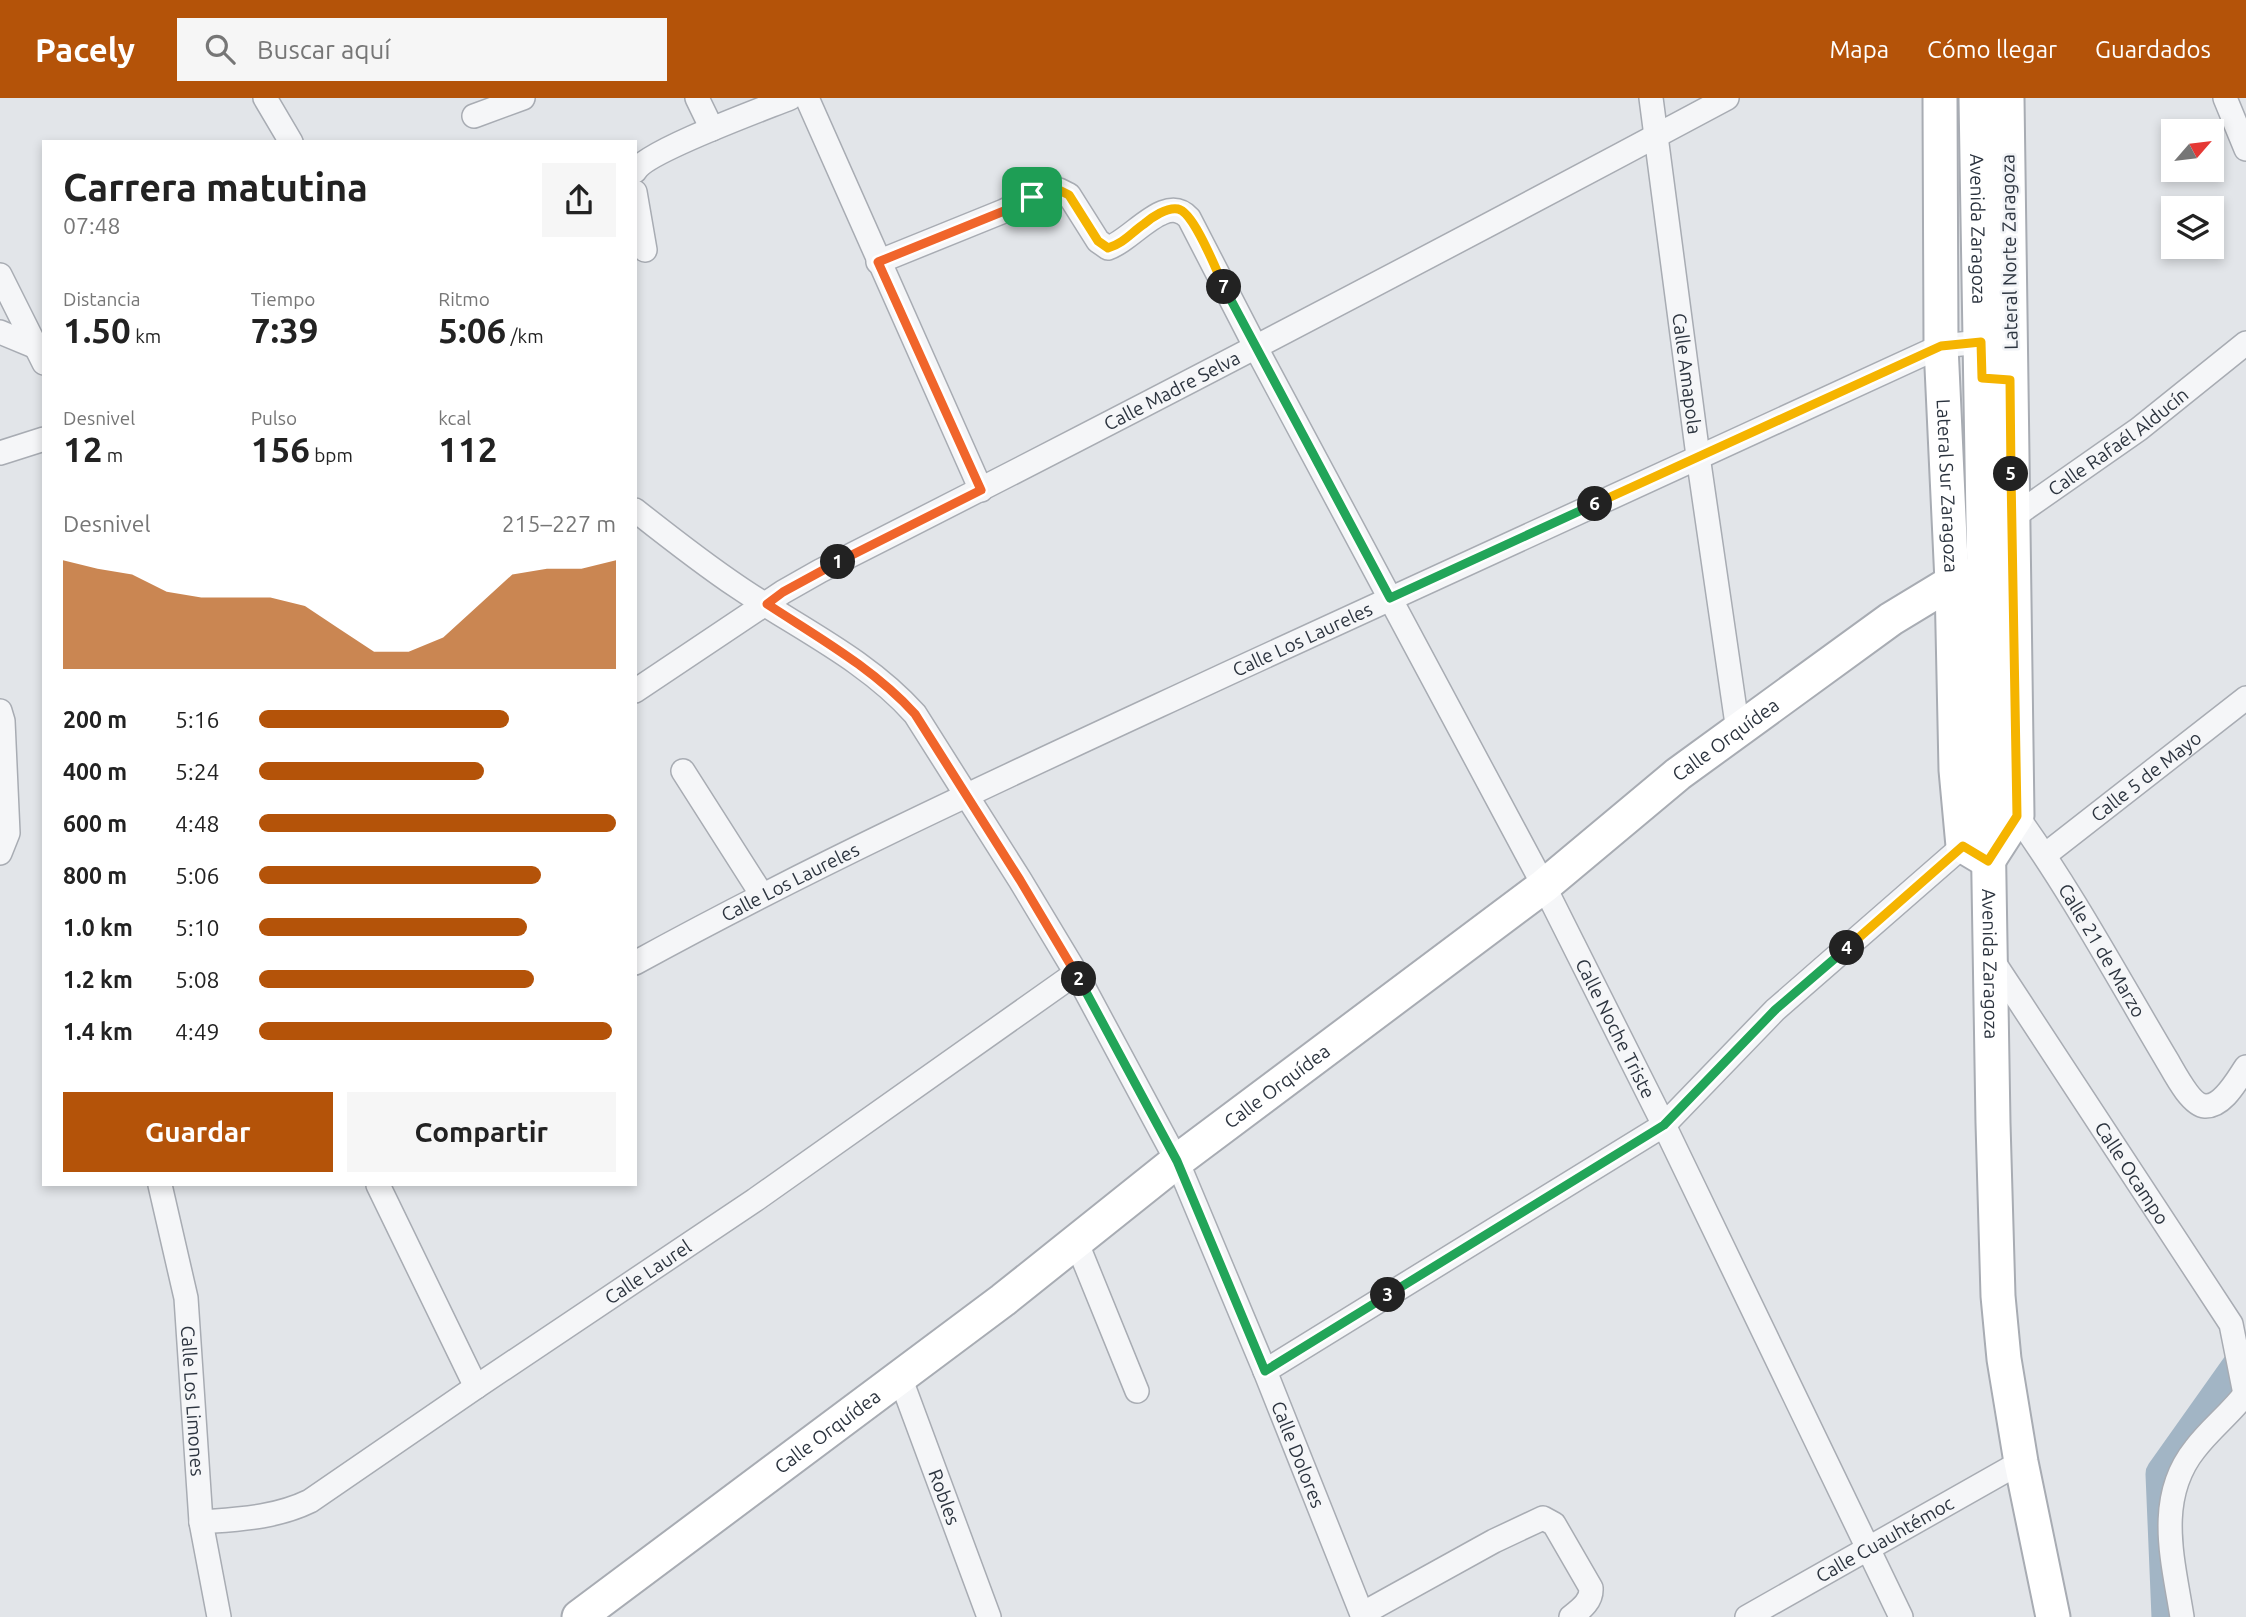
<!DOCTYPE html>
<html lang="es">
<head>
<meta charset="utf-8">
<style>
  body { margin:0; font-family:Ubuntu,sans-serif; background:#f6f6f6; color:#222; height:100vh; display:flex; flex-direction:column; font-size:26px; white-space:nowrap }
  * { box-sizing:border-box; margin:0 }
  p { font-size:23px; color:#767676 }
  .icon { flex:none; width:38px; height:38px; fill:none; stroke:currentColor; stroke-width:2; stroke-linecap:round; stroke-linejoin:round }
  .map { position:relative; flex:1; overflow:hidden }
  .panel { position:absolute; left:42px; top:42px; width:595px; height:1046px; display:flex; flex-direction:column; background:#fff; border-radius:0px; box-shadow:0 4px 10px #0003 }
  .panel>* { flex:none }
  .needle { width:46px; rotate:62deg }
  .fabs { position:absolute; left:2161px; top:21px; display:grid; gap:14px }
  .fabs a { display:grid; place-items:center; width:63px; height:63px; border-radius:0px; background:#fff; box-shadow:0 4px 10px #0003; font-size:35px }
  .pin { position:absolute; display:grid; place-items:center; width:60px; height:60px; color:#fff; margin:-30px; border-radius:14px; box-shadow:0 4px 10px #0006 }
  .km { position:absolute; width:35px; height:35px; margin:-18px; border-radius:50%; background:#222; color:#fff; font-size:19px; line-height:35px; text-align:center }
  .round { display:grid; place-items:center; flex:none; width:74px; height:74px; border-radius:0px; background:#f6f6f6 }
  .head { display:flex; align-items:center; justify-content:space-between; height:119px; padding:0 21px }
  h1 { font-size:38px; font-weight:700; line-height:52px }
  .metrics { display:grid; grid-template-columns:repeat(3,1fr); gap:10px; height:119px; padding:7px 21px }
  .metrics div { display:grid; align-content:center }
  .metrics b { font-size:35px; font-weight:700 }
  .metrics small { font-size:19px; font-weight:400 }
  .metrics p { font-size:19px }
  .chart { height:196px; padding:14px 21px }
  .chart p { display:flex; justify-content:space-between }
  .chart svg { width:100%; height:126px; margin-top:7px; fill:#b45309; opacity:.7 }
  .cta { display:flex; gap:14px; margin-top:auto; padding:14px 21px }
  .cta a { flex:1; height:80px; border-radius:0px; background:#b45309; color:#fff; font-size:28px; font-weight:700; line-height:80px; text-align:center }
  .cta a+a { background:#f6f6f6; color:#222 }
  ul { padding:0 21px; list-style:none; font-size:23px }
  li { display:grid; grid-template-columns:112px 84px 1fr; align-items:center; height:52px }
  li i { height:18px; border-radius:9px; background:#b45309 }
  header { display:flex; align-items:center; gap:42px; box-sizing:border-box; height:98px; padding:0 35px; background:#b45309; color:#fff }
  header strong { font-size:33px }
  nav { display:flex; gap:38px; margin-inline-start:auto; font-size:24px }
  .search { width:490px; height:63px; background:#f6f6f6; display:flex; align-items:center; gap:18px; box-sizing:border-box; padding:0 24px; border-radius:0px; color:#767676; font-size:26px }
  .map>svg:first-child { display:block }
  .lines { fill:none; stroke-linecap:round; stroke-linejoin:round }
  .river { stroke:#a2b5c5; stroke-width:35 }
  .street-casing { stroke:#a8acb3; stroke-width:26 }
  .secondary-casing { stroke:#a8acb3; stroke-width:37 }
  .street { stroke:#f5f6f8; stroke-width:23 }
  .secondary { stroke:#fff; stroke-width:33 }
  .split-1-casing { stroke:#fff; stroke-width:14 }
  .split-2-casing { stroke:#fff; stroke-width:14 }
  .split-3-casing { stroke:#fff; stroke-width:14 }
  .split-4-casing { stroke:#fff; stroke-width:14 }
  .split-5-casing { stroke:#fff; stroke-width:14 }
  .split-6-casing { stroke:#fff; stroke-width:14 }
  .split-7-casing { stroke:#fff; stroke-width:14 }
  .split-8-casing { stroke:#fff; stroke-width:14 }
  .split-1 { stroke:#f0652b; stroke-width:9 }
  .split-2 { stroke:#f0652b; stroke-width:9 }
  .split-3 { stroke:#22a559; stroke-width:9 }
  .split-4 { stroke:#22a559; stroke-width:9 }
  .split-5 { stroke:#f5b400; stroke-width:9 }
  .split-6 { stroke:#f5b400; stroke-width:9 }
  .split-7 { stroke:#22a559; stroke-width:9 }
  .split-8 { stroke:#f5b400; stroke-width:9 }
  .labels { text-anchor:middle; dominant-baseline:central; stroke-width:5; stroke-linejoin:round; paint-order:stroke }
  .street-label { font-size:19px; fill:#2c343f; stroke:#f2f4f7 }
</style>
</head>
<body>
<header>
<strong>Pacely</strong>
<div class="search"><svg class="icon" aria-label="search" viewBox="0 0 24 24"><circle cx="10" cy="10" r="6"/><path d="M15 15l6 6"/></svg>Buscar aquí</div>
<nav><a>Mapa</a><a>Cómo llegar</a><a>Guardados</a></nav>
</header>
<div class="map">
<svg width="2246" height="1519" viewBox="0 0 2246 1519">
  <rect width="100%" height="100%" fill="#e2e5e9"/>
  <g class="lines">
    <polyline class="river" points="2169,1519 2163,1376 2246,1259"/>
    <defs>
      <g id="street">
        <polyline points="265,0 291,44"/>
        <polyline points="697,0 712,31"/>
        <polyline points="807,0 981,392"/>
        <path id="s1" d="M 1651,0 L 1698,358 L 1738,633"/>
        <polyline points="2225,0 2246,51"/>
        <polyline points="474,18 523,0"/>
        <path d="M 635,73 C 647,53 763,11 790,0"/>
        <polyline points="635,94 645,152"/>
        <path id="s2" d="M 878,164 L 1004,113 L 1048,91 L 1059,92 L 1069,97 L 1098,143 L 1108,150 C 1133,142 1165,94 1189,120 L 1255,248 L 1544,788 L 1664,1027 L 1901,1519"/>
        <polyline points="0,177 44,265"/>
        <polyline points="0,234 36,249"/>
        <polyline points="0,355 44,341"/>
        <path id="s3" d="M 635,412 C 668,438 702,465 738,489 C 798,530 866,561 915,616 L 1020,782 L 1076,875 L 1177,1063 L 1265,1273 L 1363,1519"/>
        <path id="s4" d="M 2006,424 L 2139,331 L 2246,245"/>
        <path id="s5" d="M 635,593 L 783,494 L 820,473 C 1124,319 1426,161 1727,0"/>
        <polyline points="0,613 3,623 8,735 0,755"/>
        <polyline points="683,673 762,797"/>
        <path id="s6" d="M 2017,718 C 2073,796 2119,882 2168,964 C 2175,976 2191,1007 2205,1008 C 2223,1009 2237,982 2246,969"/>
        <path id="s7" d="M 2045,757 L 2246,600"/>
        <path id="s8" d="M 1991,860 L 2231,1226 L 2246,1301"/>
        <path id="s9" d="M 635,865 C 828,759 1029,668 1229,575 C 1466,466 1703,356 1941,248 L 1981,244"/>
        <path id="s10" d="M 160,1087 L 186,1200 L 201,1424 L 219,1519"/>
        <polyline points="378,1087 476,1289"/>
        <polyline points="1076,1143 1137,1293"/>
        <polyline points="1265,1273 1664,1027 1775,912 1963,748"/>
        <path id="s11" d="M 900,1279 L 989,1519"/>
        <path id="s12" d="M 201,1424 C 239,1421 275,1420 310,1403 L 476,1289 L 755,1102 L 1076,875"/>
        <path d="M 1362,1516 L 1494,1443 L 1543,1420 L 1554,1426 L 1591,1490 C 1592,1503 1581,1511 1571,1519"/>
        <path id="s13" d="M 1747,1519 L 2021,1364"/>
        <path d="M 2182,1519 C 2173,1462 2155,1401 2195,1351 C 2210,1331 2231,1315 2246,1295"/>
      </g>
      <g id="secondary">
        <path id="s14" d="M 1940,0 L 1941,248 L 1952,484 L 1956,672 L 1963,748 L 1988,763 L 2017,718 L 2007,0"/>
        <path id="s15" d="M 1976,0 L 1993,1025 L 1998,1198 L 2004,1261 L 2021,1364 L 2053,1519"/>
        <path id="s16" d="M 579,1519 L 1003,1202 L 1177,1063 L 1544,788 L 1678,676 L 1891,521 L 1952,484 L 1985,473"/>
      </g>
    </defs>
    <use href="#street" class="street-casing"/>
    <use href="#secondary" class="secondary-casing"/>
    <use href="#street" class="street"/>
    <use href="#secondary" class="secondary"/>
  </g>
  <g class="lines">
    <defs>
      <polyline id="split-1" points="838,464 981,392 878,164 1004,113 1032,99"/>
      <path id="split-2" d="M 838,464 L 783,494 L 767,506 C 819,540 873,570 915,616 L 1020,782 L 1079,881"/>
      <polyline id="split-3" points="1079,881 1177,1063 1265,1273 1388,1197"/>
      <polyline id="split-4" points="1388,1197 1664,1027 1775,912 1847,850"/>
      <polyline id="split-5" points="1847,850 1963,748 1988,763 2017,718 2011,376"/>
      <polyline id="split-6" points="1595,406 1941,248 1981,244 1982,280 2010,282 2011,376"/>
      <polyline id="split-7" points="1224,189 1390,500 1595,406"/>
      <path id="split-8" d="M 1032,99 L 1048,91 L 1059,92 L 1069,97 L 1098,143 L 1108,150 C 1124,145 1131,135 1144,126 C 1152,119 1167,109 1178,111 C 1194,114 1217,174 1224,189"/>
    </defs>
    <use href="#split-1" class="split-1-casing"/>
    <use href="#split-2" class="split-2-casing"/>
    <use href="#split-3" class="split-3-casing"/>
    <use href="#split-4" class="split-4-casing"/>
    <use href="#split-5" class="split-5-casing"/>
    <use href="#split-6" class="split-6-casing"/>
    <use href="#split-7" class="split-7-casing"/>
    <use href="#split-8" class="split-8-casing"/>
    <use href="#split-1" class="split-1"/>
    <use href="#split-2" class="split-2"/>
    <use href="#split-3" class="split-3"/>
    <use href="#split-4" class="split-4"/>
    <use href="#split-5" class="split-5"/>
    <use href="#split-6" class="split-6"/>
    <use href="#split-7" class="split-7"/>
    <use href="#split-8" class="split-8"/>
  </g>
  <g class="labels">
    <g class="street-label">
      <text stroke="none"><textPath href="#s15" startOffset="131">Avenida Zaragoza</textPath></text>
      <text transform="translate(2009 154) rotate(-91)">Lateral Norte Zaragoza</text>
      <text stroke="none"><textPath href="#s1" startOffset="278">Calle Amapola</textPath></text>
      <text stroke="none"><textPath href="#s5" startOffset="616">Calle Madre Selva</textPath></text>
      <text stroke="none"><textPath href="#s4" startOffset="138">Calle Rafaél Alducín</textPath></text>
      <text stroke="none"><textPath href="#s14" startOffset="388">Lateral Sur Zaragoza</textPath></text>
      <text stroke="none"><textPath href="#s9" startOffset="742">Calle Los Laureles</textPath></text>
      <text stroke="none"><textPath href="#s16" startOffset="1444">Calle Orquídea</textPath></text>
      <text stroke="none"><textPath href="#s7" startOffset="128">Calle 5 de Mayo</textPath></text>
      <text stroke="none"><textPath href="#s9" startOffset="175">Calle Los Laureles</textPath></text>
      <text stroke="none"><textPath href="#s6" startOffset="159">Calle 21 de Marzo</textPath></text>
      <text stroke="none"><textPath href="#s15" startOffset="866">Avenida Zaragoza</textPath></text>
      <text stroke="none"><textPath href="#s2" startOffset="1284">Calle Noche Triste</textPath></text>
      <text stroke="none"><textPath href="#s16" startOffset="877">Calle Orquídea</textPath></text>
      <text stroke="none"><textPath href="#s8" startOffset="257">Calle Ocampo</textPath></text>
      <text stroke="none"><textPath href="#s12" startOffset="520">Calle Laurel</textPath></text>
      <text stroke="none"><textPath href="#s10" startOffset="219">Calle Los Limones</textPath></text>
      <text stroke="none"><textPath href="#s16" startOffset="310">Calle Orquídea</textPath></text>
      <text stroke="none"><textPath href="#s3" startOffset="1183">Calle Dolores</textPath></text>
      <text stroke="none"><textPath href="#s11" startOffset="128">Robles</textPath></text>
      <text stroke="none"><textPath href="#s13" startOffset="158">Calle Cuauhtémoc</textPath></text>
    </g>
  </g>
</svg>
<div class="fabs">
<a><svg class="needle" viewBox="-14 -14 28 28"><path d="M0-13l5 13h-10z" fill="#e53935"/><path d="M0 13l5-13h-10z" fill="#767676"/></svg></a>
<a><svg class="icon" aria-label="layers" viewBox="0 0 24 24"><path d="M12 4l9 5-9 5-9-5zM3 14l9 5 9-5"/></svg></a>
</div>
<div class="pin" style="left:1032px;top:99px;background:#1e9e55"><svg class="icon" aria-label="arrive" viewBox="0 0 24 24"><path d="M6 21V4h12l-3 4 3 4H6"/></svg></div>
<b class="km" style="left:838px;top:464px">1</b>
<b class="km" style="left:1079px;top:881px">2</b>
<b class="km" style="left:1388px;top:1197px">3</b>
<b class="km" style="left:1847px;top:850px">4</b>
<b class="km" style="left:2011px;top:376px">5</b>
<b class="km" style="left:1595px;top:406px">6</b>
<b class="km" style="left:1224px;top:189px">7</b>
<section class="panel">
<div class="head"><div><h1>Carrera matutina</h1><p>07:48</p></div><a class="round"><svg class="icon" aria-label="share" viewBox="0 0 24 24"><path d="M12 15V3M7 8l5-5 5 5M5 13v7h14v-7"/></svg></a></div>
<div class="metrics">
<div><p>Distancia</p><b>1.50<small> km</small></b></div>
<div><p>Tiempo</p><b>7:39</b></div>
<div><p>Ritmo</p><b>5:06<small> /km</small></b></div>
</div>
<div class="metrics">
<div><p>Desnivel</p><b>12<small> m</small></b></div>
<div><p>Pulso</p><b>156<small> bpm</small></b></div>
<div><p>kcal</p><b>112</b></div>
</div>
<div class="chart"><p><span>Desnivel</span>215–227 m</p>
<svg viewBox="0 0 160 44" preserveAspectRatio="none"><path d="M0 44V6L10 9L20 11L30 17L40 19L50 19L60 19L70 22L80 30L90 38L100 38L110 33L120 22L130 11L140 9L150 9L160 6V44z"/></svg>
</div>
<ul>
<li><b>200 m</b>5:16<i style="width:70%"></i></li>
<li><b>400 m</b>5:24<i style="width:63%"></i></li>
<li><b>600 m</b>4:48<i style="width:100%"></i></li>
<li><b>800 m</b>5:06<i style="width:79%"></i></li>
<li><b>1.0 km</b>5:10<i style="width:75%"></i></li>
<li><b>1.2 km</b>5:08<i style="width:77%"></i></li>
<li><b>1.4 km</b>4:49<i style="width:99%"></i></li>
</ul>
<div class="cta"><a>Guardar</a><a>Compartir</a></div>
</section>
</div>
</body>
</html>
